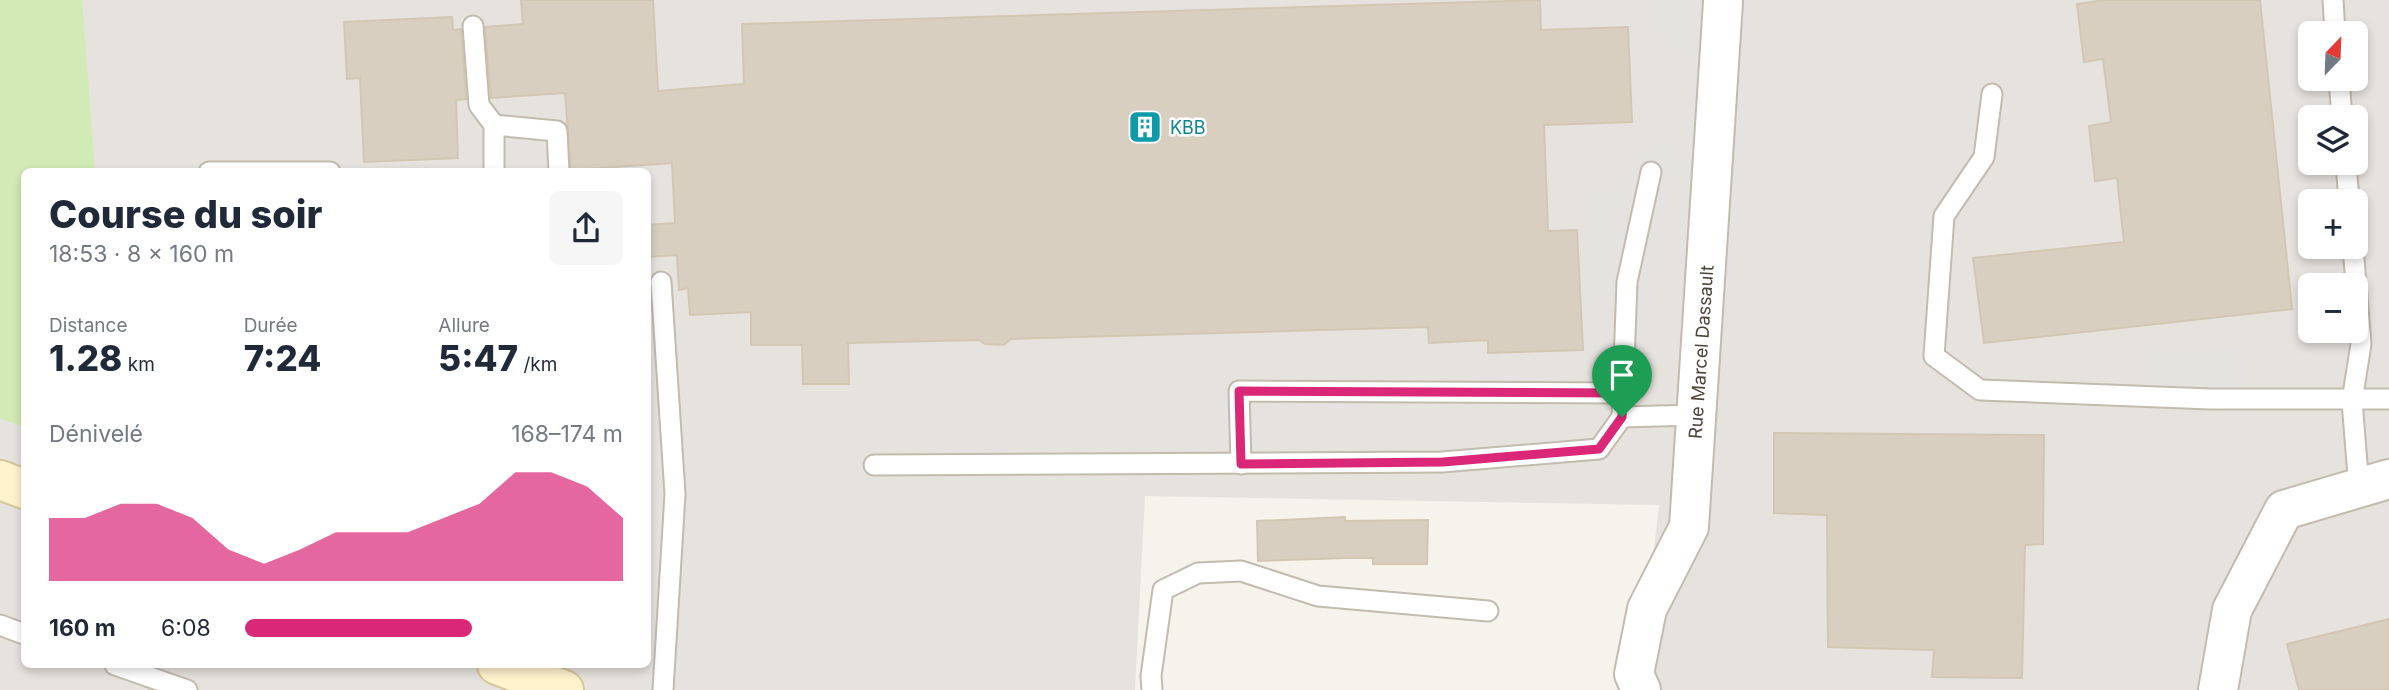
<!DOCTYPE html>
<html lang="fr">
<head>
<meta charset="utf-8">
<style>
  body { margin:0; font-family:Inter,sans-serif; background:#f6f6f7; color:#1f2937; height:100vh; display:flex; flex-direction:column; font-size:26px; white-space:nowrap }
  * { box-sizing:border-box; margin:0 }
  p { font-size:23px; color:#747a83 }
  .icon { flex:none; width:38px; height:38px; fill:none; stroke:currentColor; stroke-width:2; stroke-linecap:round; stroke-linejoin:round }
  .map { position:relative; flex:1; overflow:hidden }
  .sheet { position:absolute; left:21px; top:168px; width:630px; height:500px; display:flex; flex-direction:column; background:#fff; border-radius:10px; box-shadow:0 4px 10px #0003 }
  .sheet>* { flex:none }
  .needle { width:46px; rotate:23deg }
  .buttons { position:absolute; left:2298px; top:21px; display:grid; gap:14px }
  .buttons a { display:grid; place-items:center; width:70px; height:70px; border-radius:10px; background:#fff; box-shadow:0 4px 10px #0003; font-size:35px }
  .pin { position:absolute; display:grid; place-items:center; width:60px; height:60px; color:#fff; margin:-72px -30px; border-radius:50% 50% 50% 0; rotate:-45deg; box-shadow:0 0 7px #0007 }
  .pin .icon { rotate:45deg }
  .round { display:grid; place-items:center; flex:none; width:74px; height:74px; border-radius:10px; background:#f6f6f7 }
  .head { display:flex; align-items:center; justify-content:space-between; height:119px; padding:0 28px }
  h1 { font-size:38px; font-weight:800; line-height:52px }
  .metrics { display:grid; grid-template-columns:repeat(3,1fr); gap:10px; height:119px; padding:7px 28px }
  .metrics div { display:grid; align-content:center }
  .metrics b { font-size:35px; font-weight:800 }
  .metrics small { font-size:19px; font-weight:400 }
  .metrics p { font-size:19px }
  .chart { height:196px; padding:14px 28px }
  .chart p { display:flex; justify-content:space-between }
  .chart svg { width:100%; height:126px; margin-top:7px; fill:#db2777; opacity:.7 }
  ul { padding:0 28px; list-style:none; font-size:23px }
  li { display:grid; grid-template-columns:112px 84px 1fr; align-items:center; height:52px }
  li i { height:18px; border-radius:9px; background:#db2777 }
  .map>svg:first-child { display:block }
  .industrial { fill:#e6e2dd; fill-rule:evenodd }
  .green { fill:#d2eab5 }
  .parking { fill:#e5e3e0 }
  .building { fill:#d8cfc1; stroke:#d3c7b4; stroke-width:2 }
  .lines { fill:none; stroke-linecap:round; stroke-linejoin:round }
  .service-casing { stroke:#c2bbae; stroke-width:23 }
  .minor-casing { stroke:#c2bbae; stroke-width:42 }
  .secondary-casing { stroke:#d6c79b; stroke-width:42 }
  .service { stroke:#fff; stroke-width:19 }
  .minor { stroke:#fff; stroke-width:38 }
  .secondary { stroke:#fff3cd; stroke-width:38 }
  .route-casing { stroke:#fff; stroke-width:14 }
  .route { stroke:#db2777; stroke-width:9 }
  .labels { text-anchor:middle; dominant-baseline:central; stroke-width:5; stroke-linejoin:round; paint-order:stroke }
  .culture-label { font-size:18px; fill:#0d838f; stroke:#fff; text-anchor:start }
  .street-label { font-size:18px; fill:#4b4439; stroke:#fff }
</style>
</head>
<body>
<div class="map">
<svg width="2389" height="690" viewBox="0 0 2389 690">
  <rect width="100%" height="100%" fill="#f6f3ec"/>
  <path class="industrial" d="M 0,0 L 2389,0 L 2389,690 L 1648,690 L 1654,548 L 1659,505 L 1145,496 L 1135,690 L 0,690 ZM 2310,33 L 2356,33 L 2356,79 L 2310,79 ZM 2310,117 L 2356,117 L 2356,163 L 2310,163 ZM 24,172 L 648,172 L 648,665 L 24,665 ZM 2310,201 L 2356,201 L 2356,247 L 2310,247 ZM 2310,285 L 2356,285 L 2356,331 L 2310,331 Z"/>
  <polygon class="green" points="0,0 82,0 95,171 24,172 24,427 0,418"/>
  <g class="parking">
    <polygon points="1644,0 1753,0 1749,52 1728,58 1751,56 1733,301 1674,305 1690,71 1689,62 1657,45 1645,23"/>
    <polygon points="1641,139 1680,146 1647,355 1589,354 1583,191 1615,185 1635,157"/>
    <polygon points="2144,346 2250,348 2247,414 2141,406"/>
  </g>
  <g class="building">
    <polygon points="521,0 653,0 658,91 744,84 742,24 1540,0 1541,30 1628,27 1632,122 1544,125 1548,231 1577,230 1583,350 1488,353 1488,340 1429,343 1428,327 1011,339 1004,345 985,344 979,340 848,343 849,384 803,384 802,345 751,345 751,312 690,315 688,288 679,290 677,255 648,257 648,225 675,223 672,163 571,170 565,93 491,98 485,27 523,24"/>
    <polygon points="2105,0 2260,0 2292,309 1984,343 1973,258 2124,242 2117,178 2095,181 2089,126 2111,122 2103,59 2084,62 2077,4"/>
    <polygon points="452,17 453,30 461,29 466,99 456,100 458,158 364,162 360,78 347,79 344,22"/>
    <polygon points="1774,433 2044,435 2043,544 2025,545 2022,678 1932,677 1934,650 1828,647 1827,515 1774,513"/>
    <polygon points="1345,517 1345,521 1428,520 1427,564 1373,564 1373,558 1347,558 1258,561 1257,521"/>
    <polygon points="2389,619 2389,690 2299,690 2287,644"/>
  </g>
  <g class="lines">
    <defs>
      <g id="service">
        <polyline points="2333,0 2335,33"/>
        <polyline points="473,26 479,105 494,125 494,172"/>
        <polyline points="2339,79 2342,117"/>
        <polyline points="1992,94 1984,157 1944,216 1934,356 1980,390 2210,399 2389,399"/>
        <polyline points="494,125 557,131 559,172"/>
        <polyline points="2346,163 2349,201"/>
        <polyline points="209,172 330,172"/>
        <polyline points="1651,172 1627,282 1622,417 1697,415"/>
        <polyline points="2353,247 2361,344 2352,401 2359,488"/>
        <polyline points="661,282 675,494 663,690"/>
        <polyline points="1241,464 1239,391 1623,393"/>
        <polyline points="874,465 1442,462 1599,449 1622,417"/>
        <polyline points="0,625 24,634"/>
        <polyline points="115,665 187,690"/>
        <polyline points="1152,690 1151,676 1163,590 1198,573 1241,571 1318,596 1488,611"/>
      </g>
      <g id="minor">
        <polyline points="1641,690 1634,674 1647,609 1689,527 1723,2"/>
        <polyline points="2218,690 2232,610 2284,510 2389,479"/>
      </g>
      <g id="secondary">
        <polyline points="0,480 24,489"/>
        <polyline points="497,665 564,690"/>
      </g>
    </defs>
    <use href="#service" class="service-casing"/>
    <use href="#minor" class="minor-casing"/>
    <use href="#secondary" class="secondary-casing"/>
    <use href="#service" class="service"/>
    <use href="#minor" class="minor"/>
    <use href="#secondary" class="secondary"/>
  </g>
  <g class="lines">
    <defs>
      <polygon id="route" points="1239,391 1623,393 1622,417 1599,449 1443,462 1241,464"/>
    </defs>
    <use href="#route" class="route-casing"/>
    <use href="#route" class="route"/>
  </g>
  <defs>
    <symbol id="building-square" viewBox="-11 -11 22 22"><rect x="-9" y="-9" width="18" height="18" rx="4" fill="#0f9aa8" stroke="#fff"/><path d="M-4-6H4V6H1V3H-1V6H-4ZM-2.5-4.3h1.7v1.8h-1.7ZM.8-4.3h1.7v1.8H.8ZM-2.5-1h1.7V.8h-1.7ZM.8-1h1.7V.8H.8Z" fill="#fff"/></symbol>
  </defs>
  <g fill-rule="evenodd">
    <use href="#building-square" x="1126" y="108" width="38" height="38"/>
  </g>
  <g class="labels">
    <g class="culture-label">
      <text x="1170" y="127">KBB</text>
    </g>
    <g class="street-label">
      <text transform="translate(1701 352) rotate(-86)">Rue Marcel Dassault</text>
    </g>
  </g>
</svg>
<div class="buttons">
<a><svg class="needle" viewBox="-14 -14 28 28"><path d="M0-13l5 13h-10z" fill="#e53935"/><path d="M0 13l5-13h-10z" fill="#747a83"/></svg></a>
<a><svg class="icon" aria-label="layers" viewBox="0 0 24 24"><path d="M12 4l9 5-9 5-9-5zM3 14l9 5 9-5"/></svg></a>
<a>+</a>
<a>−</a>
</div>
<div class="pin" style="left:1622px;top:417px;background:#1e9e55"><svg class="icon" aria-label="arrive" viewBox="0 0 24 24"><path d="M6 21V4h12l-3 4 3 4H6"/></svg></div>
<section class="sheet">
<div class="head"><div><h1>Course du soir</h1><p>18:53 · 8 × 160 m</p></div><a class="round"><svg class="icon" aria-label="share" viewBox="0 0 24 24"><path d="M12 15V3M7 8l5-5 5 5M5 13v7h14v-7"/></svg></a></div>
<div class="metrics">
<div><p>Distance</p><b>1.28<small> km</small></b></div>
<div><p>Durée</p><b>7:24</b></div>
<div><p>Allure</p><b>5:47<small> /km</small></b></div>
</div>
<div class="chart"><p><span>Dénivelé</span>168–174 m</p>
<svg viewBox="0 0 160 44" preserveAspectRatio="none"><path d="M0 44V22L10 22L20 17L30 17L40 22L50 33L60 38L70 33L80 27L90 27L100 27L110 22L120 17L130 6L140 6L150 11L160 22V44z"/></svg>
</div>
<ul>
<li><b>160 m</b>6:08<i style="width:60%"></i></li>
</ul>
</section>
</div>
</body>
</html>
